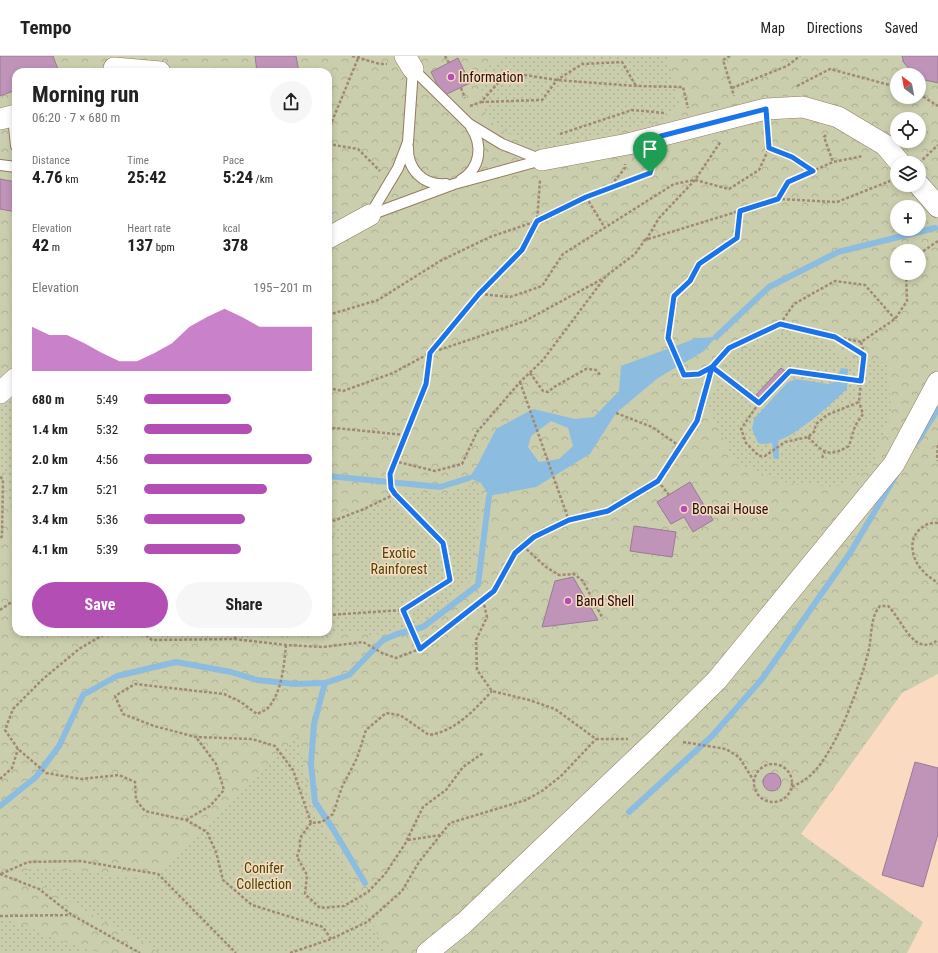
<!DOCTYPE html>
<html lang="en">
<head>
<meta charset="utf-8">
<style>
  body { margin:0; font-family:"Roboto Condensed",sans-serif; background:#f6f6f6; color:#222; height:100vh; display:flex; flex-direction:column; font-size:15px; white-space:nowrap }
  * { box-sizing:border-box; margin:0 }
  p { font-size:13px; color:#767676 }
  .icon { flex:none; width:22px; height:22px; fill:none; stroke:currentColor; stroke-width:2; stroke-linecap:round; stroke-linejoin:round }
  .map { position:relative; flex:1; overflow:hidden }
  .drawer { position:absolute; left:12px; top:12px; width:320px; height:568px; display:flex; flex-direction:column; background:#fff; border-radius:12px; box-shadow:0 2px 6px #0003 }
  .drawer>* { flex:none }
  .needle { width:26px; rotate:328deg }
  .buttons { position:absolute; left:890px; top:12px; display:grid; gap:8px }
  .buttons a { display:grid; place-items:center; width:36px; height:36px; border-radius:50%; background:#fff; box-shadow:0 2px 6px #0003; font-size:20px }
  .pin { position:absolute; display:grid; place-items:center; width:34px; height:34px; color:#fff; margin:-41px -17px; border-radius:50% 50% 50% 0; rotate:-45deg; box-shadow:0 0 4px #0007 }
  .pin .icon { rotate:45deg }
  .round { display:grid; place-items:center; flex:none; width:42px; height:42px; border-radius:21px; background:#f6f6f6 }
  .overview { display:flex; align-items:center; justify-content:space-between; height:68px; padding:0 20px }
  h1 { font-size:22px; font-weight:700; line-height:30px }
  .metrics { display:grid; grid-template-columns:repeat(3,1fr); gap:6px; height:68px; padding:4px 20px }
  .metrics div { display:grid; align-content:center }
  .metrics b { font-size:17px; font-weight:700 }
  .metrics small { font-size:11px; font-weight:400 }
  .metrics p { font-size:11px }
  .chart { height:112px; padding:8px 20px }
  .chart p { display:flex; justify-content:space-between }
  .chart svg { width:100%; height:72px; margin-top:4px; fill:#b34eb4; opacity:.7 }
  .action { display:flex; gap:8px; margin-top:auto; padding:8px 20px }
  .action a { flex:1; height:46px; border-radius:24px; background:#b34eb4; color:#fff; font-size:16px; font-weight:700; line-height:46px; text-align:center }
  .action a+a { background:#f6f6f6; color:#222 }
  ul { padding:0 20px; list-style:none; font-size:13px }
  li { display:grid; grid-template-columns:64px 48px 1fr; align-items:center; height:30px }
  li i { height:10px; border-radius:5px; background:#b34eb4 }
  header { display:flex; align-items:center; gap:24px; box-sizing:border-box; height:56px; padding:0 20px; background:#fff; border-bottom:1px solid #e0e0e0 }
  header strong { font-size:19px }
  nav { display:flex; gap:22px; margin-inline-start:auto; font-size:14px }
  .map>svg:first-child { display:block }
  .park { fill:url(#park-crowns); fill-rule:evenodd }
  .garden { fill:url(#garden-dots) }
  .water { fill:#8cbde1; fill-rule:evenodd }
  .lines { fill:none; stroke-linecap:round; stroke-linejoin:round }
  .stream { stroke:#8cbde1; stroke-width:6 }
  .building { fill:#c094b9; stroke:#987b93 }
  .service-casing { stroke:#977a62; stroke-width:12 }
  .minor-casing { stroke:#977a62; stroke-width:22 }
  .path { stroke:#a08976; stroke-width:2.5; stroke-dasharray:3 2; stroke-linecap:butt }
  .service { stroke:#fff; stroke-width:10 }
  .minor { stroke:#fff; stroke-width:21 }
  .route-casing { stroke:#fff; stroke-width:8 }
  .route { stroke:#1a73e8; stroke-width:5 }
  .poi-dot { fill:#b34eb4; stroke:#fadac0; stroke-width:1.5 }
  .labels { text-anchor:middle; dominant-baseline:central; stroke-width:3; stroke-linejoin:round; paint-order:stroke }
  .poi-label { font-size:14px; fill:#1a1007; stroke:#fadac0; text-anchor:start }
  .park-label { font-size:14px; fill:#464704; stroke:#fadac0 }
</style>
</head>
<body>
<header>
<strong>Tempo</strong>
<nav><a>Map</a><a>Directions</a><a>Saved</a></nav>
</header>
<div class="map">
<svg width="938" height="897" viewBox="0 0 938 897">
  <defs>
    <pattern id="park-crowns" width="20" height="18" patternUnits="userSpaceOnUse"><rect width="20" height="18" fill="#cbcead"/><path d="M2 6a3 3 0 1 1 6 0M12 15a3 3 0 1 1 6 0" fill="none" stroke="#aeb093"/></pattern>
    <pattern id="garden-dots" width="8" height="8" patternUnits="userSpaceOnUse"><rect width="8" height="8" fill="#cbcead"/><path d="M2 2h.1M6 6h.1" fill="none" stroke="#aeb093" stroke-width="1.8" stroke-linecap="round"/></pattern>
  </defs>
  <rect width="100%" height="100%" fill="#fadac0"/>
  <path class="park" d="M 0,0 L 938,0 L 938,618 L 902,637 L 801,778 L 923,866 L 907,897 L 0,897 ZM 16,16 L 328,16 L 328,576 L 16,576 ZM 897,19 L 919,19 L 919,41 L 897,41 ZM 897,63 L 919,63 L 919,85 L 897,85 ZM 897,107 L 919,107 L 919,129 L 897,129 ZM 897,151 L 919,151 L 919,173 L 897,173 ZM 897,195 L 919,195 L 919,217 L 897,217 Z"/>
  <g class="garden">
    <polygon points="507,0 667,0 680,51 659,65 541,94 498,72 486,60 479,16"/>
    <polygon points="784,276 833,287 840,299 888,307 891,358 871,413 836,431 788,427 736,408 707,349 722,312 737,296"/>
    <polygon points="16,337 16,462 8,445 6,417 0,414 0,351"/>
    <polygon points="467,429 478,432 482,440 470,526 420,567 371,580 366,576 297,580 297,576 328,576 328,525 339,496 331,471 406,434 443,439"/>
    <polygon points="298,680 311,749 356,828 385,897 161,897 21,818 32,812 85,815 151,825"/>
    <polygon points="0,865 13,865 59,884 102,897 0,897"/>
  </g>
  <g class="water">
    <path d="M 716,281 L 704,295 L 658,322 L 616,357 L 590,398 L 536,431 L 489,440 L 481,427 L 469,422 L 477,410 L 496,373 L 533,353 L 575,363 L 594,361 L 619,335 L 621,310 L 697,282 ZM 551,365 L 568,372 L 573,390 L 559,403 L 539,406 L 528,391 L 531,380 Z"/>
    <path d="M 841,312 L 848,313 L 847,333 C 830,349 782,395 758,387 L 752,373 L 754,363 L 787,327 L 796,323 L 828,328 L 835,326 Z"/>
  </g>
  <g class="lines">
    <g class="stream">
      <polyline points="716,281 769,231 838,196 935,172"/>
      <polyline points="775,386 776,400"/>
      <polyline points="917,386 938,353"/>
      <polyline points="328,420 440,431 469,422"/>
      <polyline points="325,627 314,668 311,708 315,746 333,773 365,827"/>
      <polyline points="0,750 36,721 59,690 83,639 117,620 176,606 231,616 257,624 295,628 325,627 349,619 383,584 397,578 423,571 478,529 489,440"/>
      <polyline points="629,756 712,680 762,623 850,497 895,421"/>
    </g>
  </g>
  <g class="building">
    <polygon points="0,0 53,0 59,16 16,16 16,34 0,40"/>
    <polygon points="255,0 296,0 299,16 257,16"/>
    <polygon points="902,0 938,0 938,27 925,24 919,19 913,17 904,7"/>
    <polygon points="458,2 470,27 443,40 431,16"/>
    <polygon points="0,123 16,126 16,156 0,153"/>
    <polygon points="781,312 785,315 760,342 756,339"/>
    <polygon points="690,426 713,464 693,476 684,461 671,468 657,446"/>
    <polygon points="634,470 676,476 672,501 630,495"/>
    <polygon points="573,521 598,564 542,571 555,525"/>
    <polygon points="915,706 938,712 938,778 923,831 882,819"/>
    <circle cx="772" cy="726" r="9"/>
  </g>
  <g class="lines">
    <defs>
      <g id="service">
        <polyline points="413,13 469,68 502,88 542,104"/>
        <polyline points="13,61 16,90"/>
        <path d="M 408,91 C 407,113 423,130 446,128"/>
        <polyline points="0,109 16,111"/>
        <path d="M 461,124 C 481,112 483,89 471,71"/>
        <polyline points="370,159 454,128 542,104"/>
        <polyline points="370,159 398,112 408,86 413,13"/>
      </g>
      <g id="minor">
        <polyline points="405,0 413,13"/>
        <polyline points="114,12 160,16"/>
        <polyline points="0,63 16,59"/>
        <polyline points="542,104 628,88 766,53 803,51 838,61 885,89 900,107"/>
        <polyline points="919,129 938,151"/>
        <polyline points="328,182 370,159"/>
        <polyline points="0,337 16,322"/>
        <polyline points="427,897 464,867 658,682 717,624 894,408 938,326"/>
      </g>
    </defs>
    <use href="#service" class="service-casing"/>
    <use href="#minor" class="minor-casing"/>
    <g class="path">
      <polyline points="352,0 380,8 387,8"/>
      <polyline points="445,0 449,7"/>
      <polyline points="730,0 723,4 734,40"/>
      <polyline points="797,30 830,13 897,31"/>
      <polyline points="461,32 465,42"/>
      <polyline points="732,32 787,10 800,0"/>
      <polyline points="919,38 938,50"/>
      <polyline points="481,46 542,44 557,24 582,8 622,6 636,30"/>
      <polyline points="470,50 481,46 500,25 525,19 557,24 636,30 683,31 688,52"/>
      <polyline points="328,75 359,0"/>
      <polyline points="560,78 632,54 665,57"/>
      <polyline points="826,79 824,81 833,106"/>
      <polyline points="328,88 358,93 380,115"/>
      <polyline points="769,92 792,101 813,115"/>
      <polyline points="919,107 938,89"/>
      <polyline points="608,133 625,112 625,108"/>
      <polyline points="586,141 605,172"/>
      <polyline points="778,143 788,126 833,106 863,100"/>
      <polyline points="740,155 737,182 699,208 689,225 674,240 668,282 684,319 699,318 713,311 759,347 790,315 861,325 864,299 837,282"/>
      <polyline points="646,184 659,162 695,124 721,85"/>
      <polyline points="919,198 938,185"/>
      <polyline points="480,238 510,241 542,230 563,198 674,128 695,124 729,133 759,114 769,92 768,73"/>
      <polyline points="328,259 378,244 440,205 490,181 537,165 586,141 650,117 655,102"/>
      <polyline points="780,268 794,248 835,225 865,229 895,263"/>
      <polyline points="861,286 864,298"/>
      <polyline points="530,317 543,335 548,336 554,331 586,313 596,314 601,320"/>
      <polyline points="520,326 569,465"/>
      <polyline points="328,332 343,335 393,317 430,297 525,265 604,222"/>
      <polyline points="759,347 741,373 746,387 759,400 765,400 785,386 808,381 814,376 816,368 827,359 859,346 861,325"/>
      <polyline points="616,357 652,371 681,391"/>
      <polyline points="328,375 334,372 405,379"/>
      <path d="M 808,381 C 824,397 828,402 849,390 L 855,370 L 863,358 L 859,346"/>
      <polyline points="938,389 937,402 938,405"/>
      <polyline points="822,402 825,396"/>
      <polyline points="394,405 435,415 462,408 477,376 520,326 543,304 606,220 635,198 645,184 778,143 837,146 890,125"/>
      <polyline points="0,421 3,423 2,480 0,483"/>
      <polyline points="658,425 669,439"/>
      <polyline points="328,467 364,453 395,438"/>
      <path d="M 938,467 C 930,466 924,469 919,474 C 907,486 913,506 924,516 C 928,521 934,523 938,528"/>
      <polyline points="523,490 546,511 559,519 574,518 583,525 602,561"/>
      <polyline points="483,544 487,561 476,584 477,614 492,635 529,644 555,653 596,683 628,683"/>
      <polyline points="0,554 16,543"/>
      <polyline points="403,554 420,593"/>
      <polyline points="328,559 403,554 450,524 443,487 395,438 391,432 390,418 426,328 430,297 479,238 522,194 537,165 540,124"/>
      <polyline points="108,576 79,593 43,623 13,653 5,674 18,693 46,717 81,723 119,719 135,726 136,744 145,755 186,764 207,776 216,796 223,824 252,849 323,871 331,883"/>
      <polyline points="142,576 152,584 234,583 286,589 323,591 363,586 382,597 396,602 420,593 494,535 515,497 534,481 569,465 608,455 658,425 697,365 713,311 729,293 780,268 861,286 895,263 907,245 906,217"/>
      <polyline points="234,583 240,576"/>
      <path d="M 286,589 C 284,609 282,636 268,652 C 266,654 261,656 257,658 L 241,646 L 224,638 L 135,628 L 115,640 L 123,658 L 154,670 L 196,681 L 252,683 L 275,690 L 293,714 L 311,767 L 322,766 L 333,758 L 342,731 L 357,702 L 366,674 L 386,657 L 400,659 L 429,679 C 456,675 474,654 492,635"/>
      <polyline points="683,686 726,693 739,701 754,725"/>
      <circle cx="773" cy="727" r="19"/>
      <polyline points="0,723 12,712 18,693"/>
      <path d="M 792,731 C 797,728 802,726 806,723 C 834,703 861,627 869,593 C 872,579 870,561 880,550 L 888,550 C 903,564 913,602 938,584"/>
      <polyline points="186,764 210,750 224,734 216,708 196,681"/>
      <polyline points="311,767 300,782 300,791 297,801 307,819 305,838 320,852 344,850 368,836 385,818 405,788 423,751 446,734 463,711 483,697"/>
      <polyline points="408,784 440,779"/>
      <polyline points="0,818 39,833 72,859 140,897"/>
      <polyline points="1,818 28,806 80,805 158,818 236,897"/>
      <polyline points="0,860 71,859"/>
      <polyline points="290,897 331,883 367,866 402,835 419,806 450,767 526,744 542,735 561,720 596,683"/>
    </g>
    <use href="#service" class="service"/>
    <use href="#minor" class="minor"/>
  </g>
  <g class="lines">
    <defs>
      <polyline id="route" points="650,117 586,141 537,165 522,194 479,238 430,297 426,328 390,418 391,432 395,438 443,487 450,524 403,554 420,593 494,535 515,497 534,481 569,464 608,455 658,425 697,365 712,311 729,292 780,268 835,281 864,299 861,325 790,315 759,347 712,311 699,318 684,319 668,282 674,240 690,225 699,208 737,182 740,155 778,143 788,126 813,115 792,101 769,92 766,53 661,80 650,117"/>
    </defs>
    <use href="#route" class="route-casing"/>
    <use href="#route" class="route"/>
  </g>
  <g class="poi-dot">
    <circle cx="451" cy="21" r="4"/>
    <circle cx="684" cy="453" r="4"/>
    <circle cx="568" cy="545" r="4"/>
  </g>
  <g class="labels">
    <g class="poi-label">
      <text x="459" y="21">Information</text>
      <text x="692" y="453">Bonsai House</text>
      <text x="576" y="545">Band Shell</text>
    </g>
    <g class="park-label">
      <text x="399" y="497">Exotic<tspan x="399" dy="16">Rainforest</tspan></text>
      <text x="264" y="812">Conifer<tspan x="264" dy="16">Collection</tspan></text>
    </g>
  </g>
</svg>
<div class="buttons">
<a><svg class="needle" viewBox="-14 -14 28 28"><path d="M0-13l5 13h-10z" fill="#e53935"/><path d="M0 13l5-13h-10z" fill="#767676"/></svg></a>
<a><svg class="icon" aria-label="locate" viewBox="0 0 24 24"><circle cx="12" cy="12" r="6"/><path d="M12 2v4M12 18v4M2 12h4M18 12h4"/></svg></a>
<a><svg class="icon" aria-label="layers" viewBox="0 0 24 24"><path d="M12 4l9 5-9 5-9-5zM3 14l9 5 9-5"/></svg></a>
<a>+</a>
<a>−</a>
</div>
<div class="pin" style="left:650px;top:117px;background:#1e9e55"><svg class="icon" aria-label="arrive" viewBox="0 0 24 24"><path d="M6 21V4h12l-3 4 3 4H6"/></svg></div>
<section class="drawer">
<div class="overview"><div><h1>Morning run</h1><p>06:20 · 7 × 680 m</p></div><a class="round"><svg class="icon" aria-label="share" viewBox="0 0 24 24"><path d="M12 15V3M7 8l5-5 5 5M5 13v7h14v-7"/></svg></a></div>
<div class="metrics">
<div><p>Distance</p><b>4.76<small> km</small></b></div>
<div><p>Time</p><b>25:42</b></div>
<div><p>Pace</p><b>5:24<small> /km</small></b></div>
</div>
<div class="metrics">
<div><p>Elevation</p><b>42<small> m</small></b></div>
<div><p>Heart rate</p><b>137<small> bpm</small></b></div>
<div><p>kcal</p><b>378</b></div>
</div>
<div class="chart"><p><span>Elevation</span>195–201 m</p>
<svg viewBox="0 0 160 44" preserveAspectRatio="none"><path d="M0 44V17L10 22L20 22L30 27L40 33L50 38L60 38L70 33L80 27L90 17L100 11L110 6L120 11L130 17L140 17L150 17L160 17V44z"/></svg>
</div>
<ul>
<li><b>680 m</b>5:49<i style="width:52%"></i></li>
<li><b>1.4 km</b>5:32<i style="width:64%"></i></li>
<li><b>2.0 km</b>4:56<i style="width:100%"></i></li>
<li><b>2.7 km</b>5:21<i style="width:73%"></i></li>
<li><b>3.4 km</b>5:36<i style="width:60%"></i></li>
<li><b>4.1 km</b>5:39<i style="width:58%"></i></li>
</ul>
<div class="action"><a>Save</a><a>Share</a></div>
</section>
</div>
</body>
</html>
